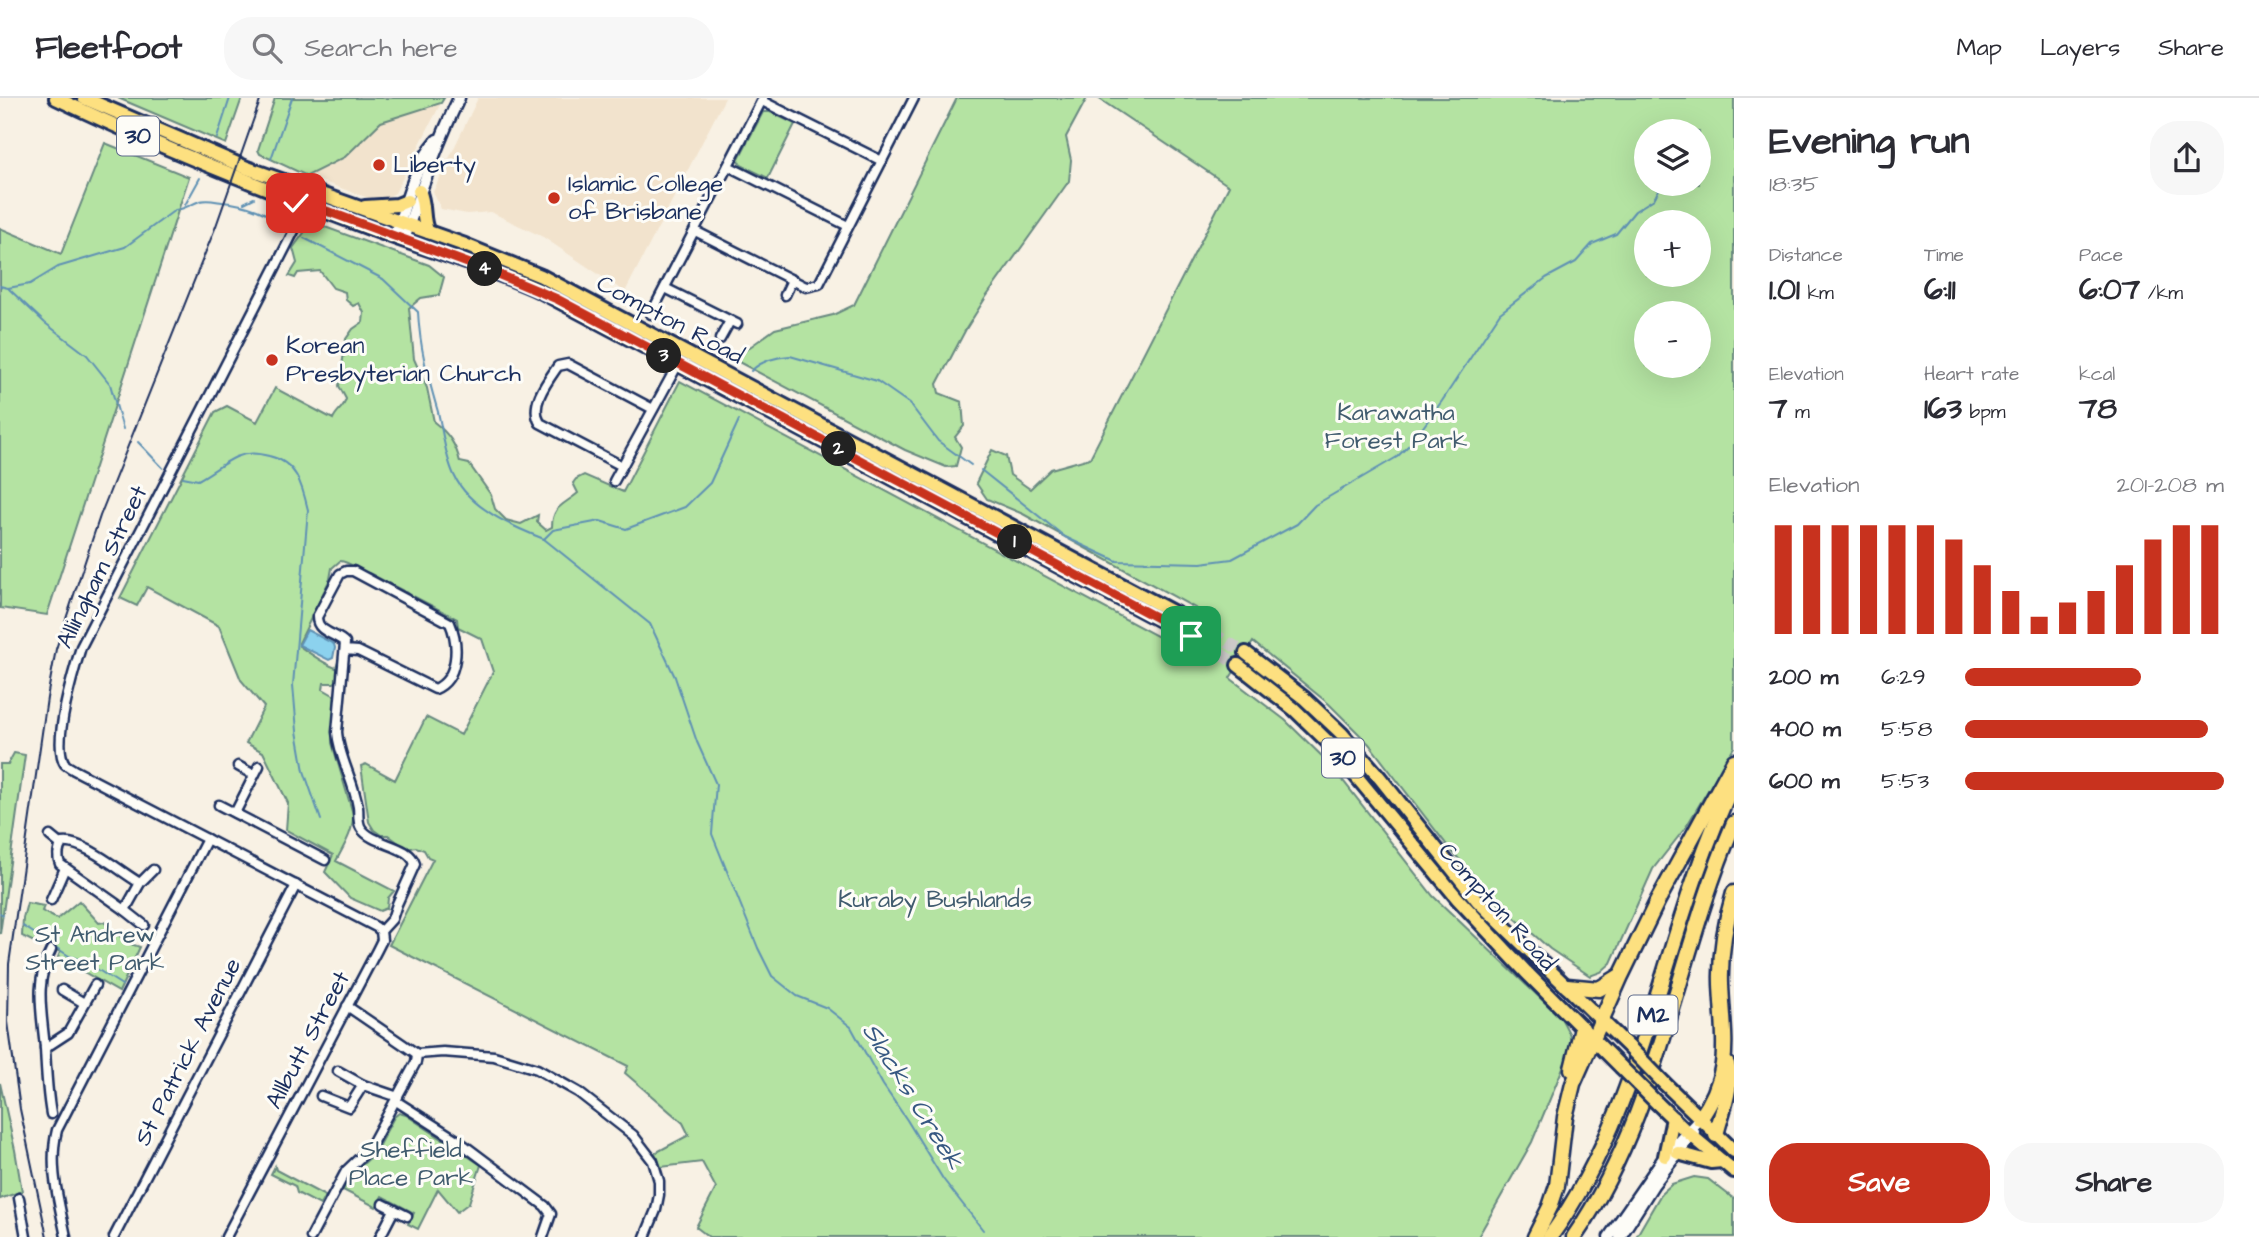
<!DOCTYPE html>
<html lang="en">
<head>
<meta charset="utf-8">
<style>
  body { margin:0; font-family:"Architects Daughter",sans-serif; background:#f7f7f7; color:#2b2b33; height:100vh; display:flex; flex-direction:column; font-size:26px; white-space:nowrap }
  * { box-sizing:border-box; margin:0 }
  p { font-size:23px; color:#7c7c81 }
  .icon { flex:none; width:38px; height:38px; fill:none; stroke:currentColor; stroke-width:2; stroke-linecap:round; stroke-linejoin:round }
  .map { position:relative; flex:1; overflow:hidden }
  .drawer { display:flex; flex-direction:column; background:#fff; width:525px }
  .drawer>* { flex:none }
  .fabs { position:absolute; left:1634px; top:21px; display:grid; gap:14px }
  .fabs a { display:grid; place-items:center; width:77px; height:77px; border-radius:50%; background:#fff; box-shadow:0 7px 28px #0002; font-size:35px }
  .pin { position:absolute; display:grid; place-items:center; width:60px; height:60px; color:#fff; margin:-30px; border-radius:14px; box-shadow:0 4px 10px #0006 }
  .km { position:absolute; width:35px; height:35px; margin:-18px; border-radius:50%; background:#222; color:#fff; font-size:19px; line-height:35px; text-align:center }
  .round { display:grid; place-items:center; flex:none; width:74px; height:74px; border-radius:28px; background:#f7f7f7 }
  .summary { display:flex; align-items:center; justify-content:space-between; height:119px; padding:0 35px }
  h1 { font-size:38px; font-weight:800; line-height:52px }
  .figures { display:grid; grid-template-columns:repeat(3,1fr); gap:10px; height:119px; padding:7px 35px }
  .figures div { display:grid; align-content:center }
  .figures b { font-size:30px; font-weight:800 }
  .figures small { font-size:19px; font-weight:400 }
  .figures p { font-size:19px }
  .chart { height:196px; padding:14px 35px }
  .chart p { display:flex; justify-content:space-between }
  .chart svg { width:100%; height:126px; margin-top:7px; stroke:#c8321e; stroke-width:6 }
  .button { display:flex; gap:14px; margin-top:auto; padding:14px 35px }
  .button a { flex:1; height:80px; border-radius:28px; background:#c8321e; color:#fff; font-size:28px; font-weight:800; line-height:80px; text-align:center }
  .button a+a { background:#f7f7f7; color:#2b2b33 }
  ul { padding:0 35px; list-style:none; font-size:23px }
  li { display:grid; grid-template-columns:112px 84px 1fr; align-items:center; height:52px }
  li i { height:18px; border-radius:9px; background:#c8321e }
  header { display:flex; align-items:center; gap:42px; box-sizing:border-box; height:98px; padding:0 35px; background:#fff; border-bottom:2px solid #e1e1e2 }
  header strong { font-size:33px }
  nav { display:flex; gap:38px; margin-inline-start:auto; font-size:24px }
  .search { width:490px; height:63px; background:#f7f7f7; display:flex; align-items:center; gap:18px; box-sizing:border-box; padding:0 24px; border-radius:28px; color:#7c7c81; font-size:26px }
  main { display:flex; flex:1; min-height:0 }
  .map>svg:first-child { display:block }
  .built { fill:#f2e3cd }
  .green { fill:#b4e3a2; stroke:#688980; stroke-width:2; fill-rule:evenodd }
  .water { fill:#8cd2ee; stroke:#5f91b4; stroke-width:2 }
  .lines { fill:none; stroke-linecap:round; stroke-linejoin:round }
  .stream { stroke:#5f91b4; stroke-width:2 }
  .primary-tunnel { stroke:#cccac9; stroke-width:12; stroke-dasharray:12 6; stroke-linecap:butt }
  .minor-casing { stroke:#1b2f5e; stroke-width:13 }
  .tertiary-casing { stroke:#1b2f5e; stroke-width:15 }
  .primary-casing { stroke:#1b2f5e; stroke-width:18 }
  .motorway-casing { stroke:#1b2f5e; stroke-width:19 }
  .minor { stroke:#fdfcf7; stroke-width:8 }
  .tertiary { stroke:#fdfcf7; stroke-width:10 }
  .primary { stroke:#fde080; stroke-width:12 }
  .motorway { stroke:#fde080; stroke-width:14 }
  .rail { stroke:#1b2f5e; stroke-width:2 }
  .primary-bridge-casing { stroke:#1b2f5e; stroke-width:18; stroke-linecap:butt }
  .primary-bridge { stroke:#fde080; stroke-width:12 }
  .route-casing { stroke:#fff; stroke-width:14 }
  .route { stroke:#c8321e; stroke-width:9 }
  .poi-dot { fill:#c8321e; stroke:#fdfcf7; stroke-width:2.5 }
  .labels { text-anchor:middle; dominant-baseline:central; stroke-width:6; stroke-linejoin:round; paint-order:stroke }
  .shield { fill:#fdfcf7; stroke:#5f6c8c; stroke-width:2 }
  .shield-label { font-size:23px; font-weight:bold; fill:#1b2f5e }
  .poi-label { font-size:24px; fill:#1b2f5e; stroke:#fdfcf7; text-anchor:start }
  .street-label { font-size:24px; fill:#1b2f5e; stroke:#fdfcf7 }
  .park-label { font-size:24px; fill:#415c6f; stroke:#fdfcf7 }
  .water-label { font-size:26px; font-style:italic; fill:#375882; stroke:#fdfcf7 }
</style>
</head>
<body>
<header>
<strong>Fleetfoot</strong>
<div class="search"><svg class="icon" aria-label="search" viewBox="0 0 24 24"><circle cx="10" cy="10" r="6"/><path d="M15 15l6 6"/></svg>Search here</div>
<nav><a>Map</a><a>Layers</a><a>Share</a></nav>
</header>
<main>
<div class="map">
<svg width="1734" height="1139" viewBox="0 0 1734 1139">
  <rect width="100%" height="100%" fill="#f8f1e4"/>
  <filter id="ink" filterUnits="userSpaceOnUse"><feTurbulence type="fractalNoise" baseFrequency=".0143" numOctaves="2"/><feDisplacementMap in="SourceGraphic" scale="14" xChannelSelector="R" yChannelSelector="G"/><feConvolveMatrix kernelMatrix="1 2 1 2 8 2 1 2 1" color-interpolation-filters="sRGB"/></filter>
  <g filter="url(#ink)">
    <g class="built">
      <polygon points="478,0 725,0 625,194 543,139 495,116 490,114 467,116 441,111 433,94"/>
      <polygon points="441,5 395,95 383,102 374,102 307,78 345,59 381,24"/>
    </g>
    <g class="green">
      <polygon points="118,0 242,0 226,46"/>
      <polygon points="275,0 444,0 441,5 381,24 345,59 307,78 260,56 258,52"/>
      <polygon points="957,0 1087,0 1066,39 1071,62 1069,83 986,199 966,231 937,286 939,295 962,304 964,328 955,339 961,349 956,368 946,369 905,352 733,261 775,231 833,217 854,207"/>
      <path d="M 1098,0 L 1734,0 L 1734,649 L 1686,729 L 1653,771 L 1611,865 L 1601,874 L 1590,878 L 1550,851 L 1498,805 L 1450,751 L 1369,646 L 1329,606 L 1253,544 L 1230,580 L 1285,622 L 1330,666 L 1433,798 L 1561,920 L 1569,935 L 1572,948 L 1532,1044 L 1478,1139 L 709,1139 L 696,1129 L 716,1090 L 702,1064 L 661,1069 L 655,1055 L 689,1037 L 683,1025 L 625,975 L 628,968 L 389,847 L 433,761 L 428,759 L 424,752 L 416,749 L 407,751 L 388,737 L 381,737 L 374,732 L 369,724 L 361,668 L 366,666 L 395,682 L 426,619 L 461,637 L 493,574 L 482,541 L 458,529 L 457,521 L 369,475 C 358,473 351,464 340,463 L 332,470 L 330,481 L 299,545 L 299,548 C 311,556 324,566 336,570 L 338,564 L 340,566 L 339,581 L 334,585 L 324,585 L 323,591 L 335,598 L 332,645 L 353,716 C 354,732 344,748 336,763 L 394,793 L 388,800 L 387,810 L 380,813 L 350,800 L 325,774 L 333,757 L 286,732 L 288,705 L 263,654 L 246,645 L 264,609 L 241,582 L 219,528 L 147,489 L 137,508 L 120,500 L 215,314 L 227,308 L 257,324 L 275,290 L 333,321 C 336,313 344,310 346,301 L 339,288 L 346,241 L 353,231 L 363,224 L 364,215 L 359,205 L 353,208 L 346,202 L 345,194 L 333,190 L 320,173 L 298,175 L 295,180 L 289,178 L 297,165 L 293,150 L 309,128 L 325,129 L 429,167 L 444,179 L 439,197 L 421,200 L 409,210 L 414,261 L 427,290 L 434,324 C 448,335 456,346 460,364 L 469,366 L 491,397 L 495,411 L 506,422 L 521,426 L 538,417 L 537,424 L 546,432 L 552,429 C 552,408 564,407 578,395 L 573,385 L 576,381 L 584,377 L 623,394 L 680,283 L 1196,559 L 1219,523 L 1023,416 L 987,401 L 976,385 L 992,352 L 1006,358 L 1010,377 L 1030,391 L 1051,371 L 1090,360 L 1229,88 ZM 1647,33 L 1699,33 L 1699,86 L 1647,86 ZM 1647,124 L 1699,124 L 1699,177 L 1647,177 ZM 1647,215 L 1699,215 L 1699,268 L 1647,268 Z"/>
      <polygon points="763,14 770,14 795,26 768,80 741,67 738,62"/>
      <polygon points="105,45 189,79 47,517 0,510 0,130 61,156"/>
      <polygon points="14,655 25,657 0,836 0,666 8,666"/>
      <polygon points="79,803 99,825 104,824 128,845 140,849 119,894 58,859 60,854 43,844 40,847 22,838 23,820 27,805 44,808 42,813 57,821"/>
      <polygon points="0,985 15,1052 22,1093 0,1101"/>
      <polygon points="399,1015 406,1017 481,1067 469,1105 457,1114 438,1091 418,1131 408,1126 414,1115 382,1098 376,1109 343,1092 352,1076 374,1056 394,1019"/>
      <polygon points="275,1068 276,1072 325,1098 320,1107 297,1095 295,1088 271,1076"/>
      <polygon points="1694,1079 1708,1081 1734,1101 1734,1139 1636,1139 1661,1096 1672,1086"/>
    </g>
    <polygon class="water" points="307,532 334,546 335,550 333,560 329,562 299,547"/>
    <g class="lines">
      <g class="stream">
        <polyline points="217,40 230,0"/>
        <polyline points="271,61 292,0"/>
        <polyline points="244,105 254,100"/>
        <polyline points="185,107 200,80"/>
        <path d="M 304,140 L 383,181 L 418,214 C 420,252 428,279 438,314 C 443,335 445,358 454,377 C 469,410 513,429 544,441 L 553,432 L 600,423 L 626,431 L 685,409 L 710,385 L 739,322"/>
        <path d="M 0,188 L 8,190 L 30,186 L 58,169 L 125,149 L 175,112 C 185,111 191,106 200,103 C 207,101 215,103 222,104 C 248,106 267,115 288,129"/>
        <polyline points="9,191 45,225 87,257 110,286 123,331"/>
        <path d="M 751,273 C 762,262 776,259 790,258 L 877,283 L 910,306 L 938,343 L 971,367"/>
        <polyline points="138,344 163,370"/>
        <polyline points="981,372 1065,439 1117,463 1201,465 1232,461 1297,426 1315,407 1397,359 1413,343 1442,303 1500,215 1546,180 1576,164 1592,146 1616,136 1635,113 1654,101 1662,86"/>
        <path d="M 183,379 L 198,382 C 211,375 223,365 236,359 C 248,354 257,355 269,358 C 296,364 302,386 308,412 L 293,587 L 297,633 L 304,673 L 321,722"/>
        <polyline points="544,441 650,526 675,579 697,644 716,686 712,736 758,850 772,878 797,898 827,910 851,929 883,987 907,1022 943,1081 983,1132"/>
        <polyline points="0,815 3,817"/>
        <polyline points="23,828 69,858 84,863 122,887"/>
      </g>
      <g class="primary-tunnel">
        <polyline points="1212,535 1246,555"/>
        <polyline points="1205,546 1238,567"/>
      </g>
      <defs>
        <g id="minor">
          <polyline points="762,3 882,63"/>
          <polyline points="728,68 848,128"/>
          <path d="M 294,101 L 297,112 L 296,129 L 81,549 C 74,572 51,646 65,666 C 67,668 71,670 74,672 L 376,829 L 381,833"/>
          <polyline points="296,128 307,119 323,112"/>
          <polyline points="695,133 806,189 819,186 914,0"/>
          <polyline points="665,190 737,226"/>
          <polyline points="785,197 792,182"/>
          <polyline points="651,216 763,0"/>
          <polyline points="720,241 730,223"/>
          <path d="M 622,368 L 540,325 C 529,307 547,284 558,268 L 568,266 L 653,311"/>
          <polyline points="614,383 678,266"/>
          <polyline points="238,668 254,677"/>
          <polyline points="219,707 325,762"/>
          <polyline points="235,715 259,668"/>
          <polyline points="50,738 61,747"/>
          <polyline points="51,802 65,770"/>
          <path d="M 125,812 L 60,766 C 57,759 58,752 62,745 C 83,741 122,775 140,785"/>
          <polyline points="144,827 125,812 140,785 153,772"/>
          <path d="M 51,852 C 34,884 42,915 45,950 C 46,972 47,994 51,1016"/>
          <polyline points="62,892 84,905"/>
          <polyline points="347,908 417,956 443,954 494,958 537,971 578,994 633,1037 653,1063 659,1083 659,1097 656,1112 645,1139"/>
          <polyline points="45,950 68,935 95,887"/>
          <polyline points="338,973 363,987"/>
          <polyline points="321,998 349,1009 363,987 398,999"/>
          <polyline points="396,1003 457,1042 545,1108 551,1116 543,1139"/>
          <polyline points="19,1100 26,1139"/>
          <polyline points="383,1106 407,1118"/>
          <path d="M 66,1139 C 59,1103 48,1068 57,1032 L 207,741"/>
          <polyline points="114,1139 296,787"/>
          <path d="M 226,1139 L 377,852 L 382,842 L 381,833 L 392,821 L 397,806 L 415,766 C 409,746 373,748 361,730 C 357,724 359,716 358,709 C 354,683 339,660 337,634 L 345,545 C 336,535 317,535 317,519 L 340,476 L 346,473 L 353,473 L 450,525 C 459,546 459,581 435,591 L 358,553 L 345,552"/>
          <polyline points="311,1139 346,1073 369,1051 416,964 417,956"/>
          <polyline points="380,1139 394,1112"/>
        </g>
        <g id="tertiary">
          <path d="M 395,139 C 406,105 413,70 437,42"/>
          <path d="M 404,142 C 420,93 437,46 459,0"/>
          <polyline points="1609,1139 1665,1058 1700,1021"/>
          <polyline points="1620,1139 1653,1087 1694,1034"/>
        </g>
        <g id="primary">
          <path d="M 56,0 C 158,49 265,91 372,131 C 428,152 487,169 542,194 L 1205,546"/>
          <polyline points="84,0 247,70 465,147 541,178 1212,535"/>
          <path d="M 419,93 C 426,107 421,121 428,134"/>
          <polyline points="365,109 397,107 407,103"/>
          <polyline points="1246,555 1304,600 1341,635 1380,680 1478,803 1629,949"/>
          <polyline points="1238,567 1294,611 1327,643 1458,801 1526,874 1621,969"/>
          <polyline points="1664,985 1734,1053"/>
          <polyline points="1657,1005 1686,1033 1734,1073"/>
          <polyline points="1678,1055 1711,1064 1722,1063"/>
          <polyline points="1665,1058 1673,1020"/>
        </g>
        <g id="motorway">
          <polyline points="1567,888 1599,891 1620,878"/>
          <polyline points="1572,971 1582,930"/>
          <path d="M 1700,1021 C 1734,973 1723,939 1721,886 C 1720,855 1725,825 1734,795"/>
          <path d="M 1716,1037 C 1721,1015 1734,988 1727,966"/>
          <polyline points="1535,1139 1550,1109 1557,1088 1565,1019 1573,986 1621,878 1657,804 1734,663"/>
          <path d="M 1550,1139 C 1648,1003 1662,832 1734,684"/>
          <path d="M 1574,1139 C 1660,1014 1675,862 1734,725"/>
        </g>
      </defs>
      <use href="#minor" class="minor-casing"/>
      <use href="#tertiary" class="tertiary-casing"/>
      <use href="#primary" class="primary-casing"/>
      <use href="#motorway" class="motorway-casing"/>
      <use href="#minor" class="minor"/>
      <use href="#tertiary" class="tertiary"/>
      <use href="#primary" class="primary"/>
      <use href="#motorway" class="motorway"/>
      <polyline class="rail" points="47,1139 20,1011 8,924 9,866 47,600 56,551 100,418 216,128 261,0"/>
      <defs>
        <g id="primary-bridge">
          <polyline points="1629,949 1664,985"/>
          <polyline points="1621,969 1657,1005"/>
        </g>
      </defs>
      <use href="#primary-bridge" class="primary-bridge-casing"/>
      <use href="#primary-bridge" class="primary-bridge"/>
    </g>
  </g>
  <g class="lines" filter="url(#ink)">
    <defs>
      <polyline id="route" points="296,105 294,101 500,177 557,201 1191,538"/>
    </defs>
    <use href="#route" class="route-casing"/>
    <use href="#route" class="route"/>
  </g>
  <g class="poi-dot">
    <circle cx="379" cy="67" r="7"/>
    <circle cx="554" cy="100" r="7"/>
    <circle cx="272" cy="262" r="7"/>
  </g>
  <g class="labels">
    <g class="shield">
      <rect x="117" y="18.5" width="42" height="39" rx="5"/>
      <rect x="1322" y="640.5" width="42" height="39" rx="5"/>
      <rect x="1628.5" y="897.5" width="49" height="39" rx="5"/>
    </g>
    <g class="shield-label">
      <text x="138" y="38">30</text>
      <text x="1343" y="660">30</text>
      <text x="1653" y="917">M2</text>
    </g>
    <g class="poi-label">
      <text x="393" y="67">Liberty</text>
      <text x="568" y="86">Islamic College<tspan x="568" dy="28">of Brisbane</tspan></text>
      <text x="286" y="248">Korean<tspan x="286" dy="28">Presbyterian Church</tspan></text>
    </g>
    <g class="street-label">
      <text transform="translate(670 222) rotate(28)">Compton Road</text>
      <text transform="translate(102 469) rotate(-64)">Allingham Street</text>
      <text transform="translate(1497 809) rotate(48)">Compton Road</text>
      <text transform="translate(308 942) rotate(-62)">Allbutt Street</text>
      <text transform="translate(188 954) rotate(-63)">St Patrick Avenue</text>
    </g>
    <g class="park-label">
      <text x="1396" y="315">Karawatha<tspan x="1396" dy="28">Forest Park</tspan></text>
      <text x="935" y="802">Kuraby Bushlands</text>
      <text x="95" y="837">St Andrew<tspan x="95" dy="28">Street Park</tspan></text>
      <text x="411" y="1052">Sheffield<tspan x="411" dy="28">Place Park</tspan></text>
    </g>
    <g class="water-label">
      <text transform="translate(913 998) rotate(58)">Slacks Creek</text>
    </g>
  </g>
</svg>
<div class="fabs">
<a><svg class="icon" aria-label="layers" viewBox="0 0 24 24"><path d="M12 4l9 5-9 5-9-5zM3 14l9 5 9-5"/></svg></a>
<a>+</a>
<a>−</a>
</div>
<div class="pin" style="left:1191px;top:538px;background:#1e9e55"><svg class="icon" aria-label="arrive" viewBox="0 0 24 24"><path d="M6 21V4h12l-3 4 3 4H6"/></svg></div>
<div class="pin" style="left:296px;top:105px;background:#d93025"><svg class="icon" aria-label="check" viewBox="0 0 24 24"><path d="M5 12l5 5 9-10"/></svg></div>
<b class="km" style="left:1015px;top:444px">1</b>
<b class="km" style="left:839px;top:351px">2</b>
<b class="km" style="left:664px;top:258px">3</b>
<b class="km" style="left:485px;top:171px">4</b>
</div>
<section class="drawer">
<div class="summary"><div><h1>Evening run</h1><p>18:35</p></div><a class="round"><svg class="icon" aria-label="share" viewBox="0 0 24 24"><path d="M12 15V3M7 8l5-5 5 5M5 13v7h14v-7"/></svg></a></div>
<div class="figures">
<div><p>Distance</p><b>1.01<small> km</small></b></div>
<div><p>Time</p><b>6:11</b></div>
<div><p>Pace</p><b>6:07<small> /km</small></b></div>
</div>
<div class="figures">
<div><p>Elevation</p><b>7<small> m</small></b></div>
<div><p>Heart rate</p><b>163<small> bpm</small></b></div>
<div><p>kcal</p><b>78</b></div>
</div>
<div class="chart"><p><span>Elevation</span>201–208 m</p>
<svg viewBox="0 0 160 44" preserveAspectRatio="none"><path d="M5 44V6M15 44V6M25 44V6M35 44V6M45 44V6M55 44V6M65 44V11M75 44V20M85 44V29M95 44V38M105 44V33M115 44V29M125 44V20M135 44V11M145 44V6M155 44V6"/></svg>
</div>
<ul>
<li><b>200 m</b>6:29<i style="width:68%"></i></li>
<li><b>400 m</b>5:58<i style="width:94%"></i></li>
<li><b>600 m</b>5:53<i style="width:100%"></i></li>
</ul>
<div class="button"><a>Save</a><a>Share</a></div>
</section>
</main>
</body>
</html>
